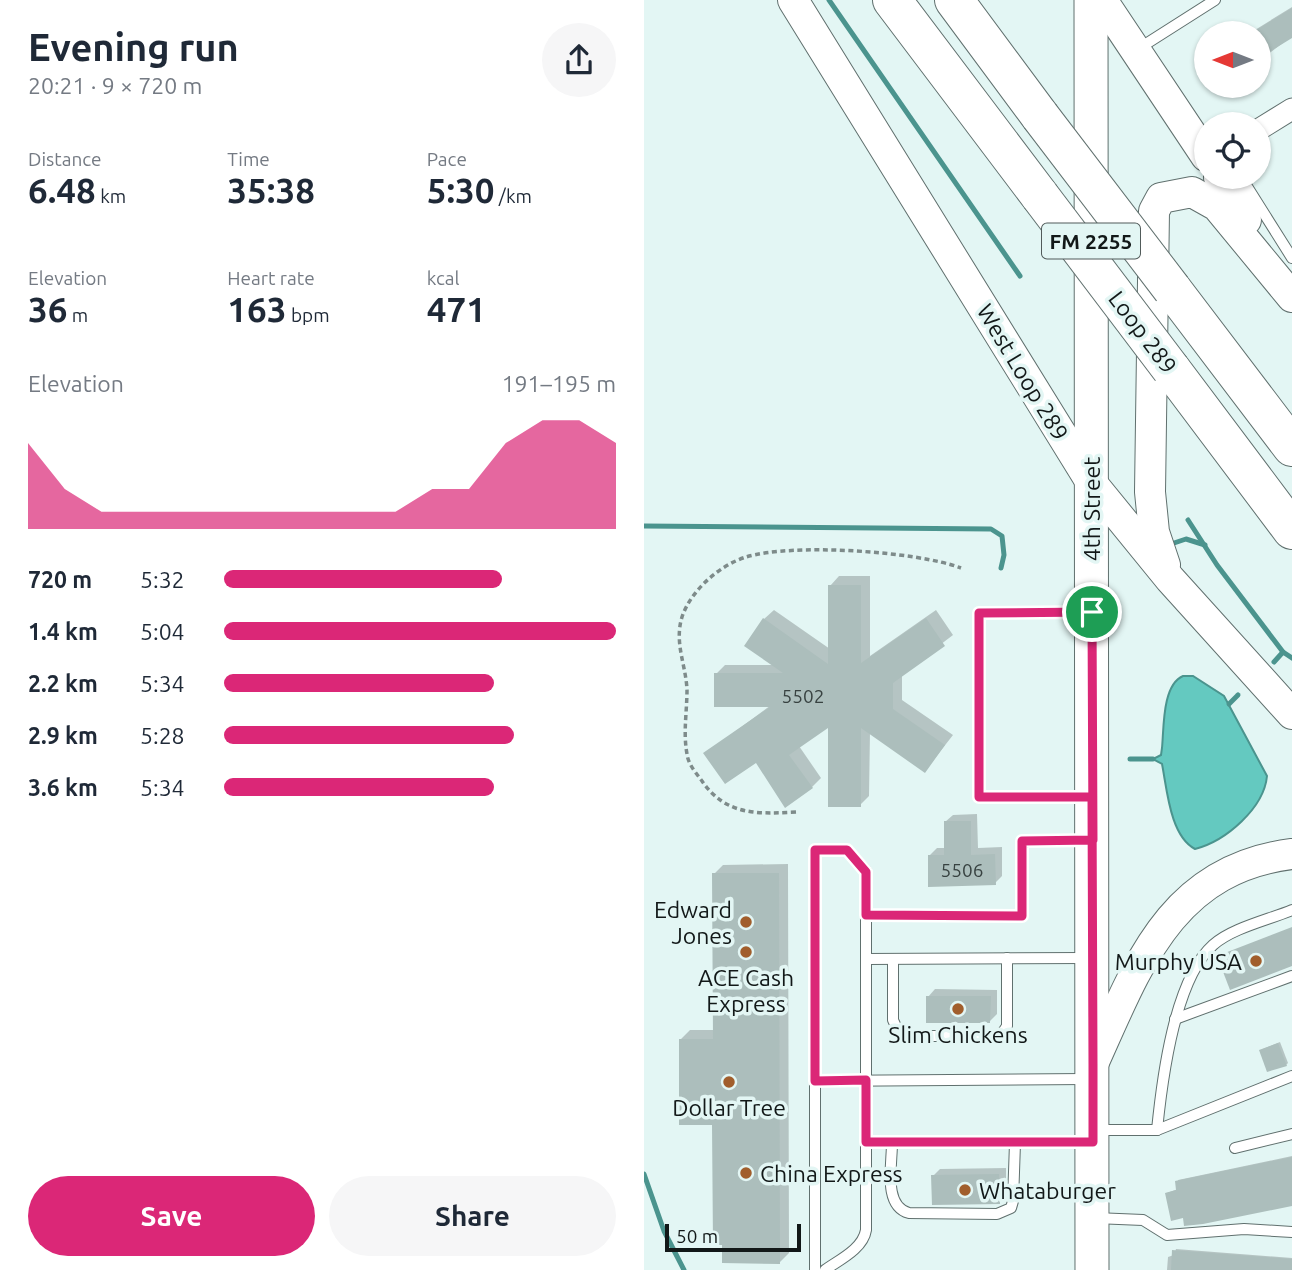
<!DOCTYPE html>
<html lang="en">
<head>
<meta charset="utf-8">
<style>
  body { margin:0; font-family:Ubuntu,sans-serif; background:#f6f6f7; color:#1f2937; height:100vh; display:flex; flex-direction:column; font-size:26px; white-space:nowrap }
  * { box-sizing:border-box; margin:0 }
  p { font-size:23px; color:#747a83 }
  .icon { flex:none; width:38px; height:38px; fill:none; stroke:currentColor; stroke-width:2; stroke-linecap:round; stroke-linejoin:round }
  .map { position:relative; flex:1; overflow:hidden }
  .side { display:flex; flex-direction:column; background:#fff; width:644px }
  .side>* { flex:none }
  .needle { width:46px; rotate:270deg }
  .fabs { position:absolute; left:550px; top:21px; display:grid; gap:14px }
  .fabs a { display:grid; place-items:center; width:77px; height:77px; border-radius:50%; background:#fff; box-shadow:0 2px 5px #0004; font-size:35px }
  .scale { position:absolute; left:21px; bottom:18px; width:136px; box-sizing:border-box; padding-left:7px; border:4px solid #121818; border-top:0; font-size:19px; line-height:24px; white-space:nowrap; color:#121818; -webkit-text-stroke:5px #e3f6f4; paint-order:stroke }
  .pin { position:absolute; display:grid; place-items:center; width:60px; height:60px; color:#fff; margin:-30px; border:4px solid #fff; border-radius:50%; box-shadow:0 2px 7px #0007 }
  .round { display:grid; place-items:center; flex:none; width:74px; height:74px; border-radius:37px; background:#f6f6f7 }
  .summary { display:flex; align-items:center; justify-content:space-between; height:119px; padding:0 28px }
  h1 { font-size:38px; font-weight:700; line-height:52px }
  .figures { display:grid; grid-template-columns:repeat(3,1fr); gap:10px; height:119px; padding:7px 28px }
  .figures div { display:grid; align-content:center }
  .figures b { font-size:35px; font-weight:700 }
  .figures small { font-size:19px; font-weight:400 }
  .figures p { font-size:19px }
  .chart { height:196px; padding:14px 28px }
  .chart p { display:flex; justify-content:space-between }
  .chart svg { width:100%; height:126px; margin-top:7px; fill:#db2777; opacity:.7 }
  .cta { display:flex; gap:14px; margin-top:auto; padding:14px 28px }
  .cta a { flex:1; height:80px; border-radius:42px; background:#db2777; color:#fff; font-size:28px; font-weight:700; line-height:80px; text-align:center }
  .cta a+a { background:#f6f6f7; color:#1f2937 }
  ul { padding:0 28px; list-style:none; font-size:23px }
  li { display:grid; grid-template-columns:112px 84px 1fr; align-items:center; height:52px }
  li i { height:18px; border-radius:9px; background:#db2777 }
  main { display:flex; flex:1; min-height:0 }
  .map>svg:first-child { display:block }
  .water { fill:#64c9c0; stroke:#4b948e; stroke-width:2 }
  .shadow { fill:#0003 }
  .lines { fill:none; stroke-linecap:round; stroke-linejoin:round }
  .stream { stroke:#4b948e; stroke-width:5 }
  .building { fill:#acbebc }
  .service-casing { stroke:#60706e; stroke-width:12 }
  .minor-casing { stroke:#60706e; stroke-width:23 }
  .secondary-casing { stroke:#60706e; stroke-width:32 }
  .primary-casing { stroke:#60706e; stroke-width:35 }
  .motorway-casing { stroke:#60706e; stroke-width:40 }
  .path { stroke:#7e8b8a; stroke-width:3.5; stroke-dasharray:5 3.5; stroke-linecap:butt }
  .service { stroke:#fff; stroke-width:10 }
  .minor { stroke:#fff; stroke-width:21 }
  .secondary { stroke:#fff; stroke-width:30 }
  .primary { stroke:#fff; stroke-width:33 }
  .motorway { stroke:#fff; stroke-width:38 }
  .motorway-bridge-casing { stroke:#60706e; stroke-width:40; stroke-linecap:butt }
  .motorway-bridge { stroke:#fff; stroke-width:38 }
  .route-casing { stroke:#fff; stroke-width:14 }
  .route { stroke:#db2777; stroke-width:9 }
  .poi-dot { fill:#a15e2c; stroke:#e3f6f4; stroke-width:2.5 }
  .labels { text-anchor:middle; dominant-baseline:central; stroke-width:7; stroke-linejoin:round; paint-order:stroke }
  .number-label { font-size:19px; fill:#384241 }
  .shield { fill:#e3f6f4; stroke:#515b5a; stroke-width:2 }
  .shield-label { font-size:21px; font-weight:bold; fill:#121818 }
  .street-label { font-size:23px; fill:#121818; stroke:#e3f6f4 }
  .poi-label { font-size:23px; fill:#121818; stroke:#e3f6f4 }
</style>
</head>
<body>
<main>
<section class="side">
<div class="summary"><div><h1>Evening run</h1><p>20:21 · 9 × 720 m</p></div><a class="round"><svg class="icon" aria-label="share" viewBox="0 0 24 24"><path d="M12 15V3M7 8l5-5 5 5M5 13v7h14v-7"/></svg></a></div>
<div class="figures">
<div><p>Distance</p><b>6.48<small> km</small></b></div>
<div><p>Time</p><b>35:38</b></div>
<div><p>Pace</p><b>5:30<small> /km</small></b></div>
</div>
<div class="figures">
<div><p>Elevation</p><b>36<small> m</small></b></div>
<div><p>Heart rate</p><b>163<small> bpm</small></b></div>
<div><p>kcal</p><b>471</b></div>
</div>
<div class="chart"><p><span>Elevation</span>191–195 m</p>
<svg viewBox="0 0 160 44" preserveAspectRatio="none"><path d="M0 44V14L10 30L20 38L30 38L40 38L50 38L60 38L70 38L80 38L90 38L100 38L110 30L120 30L130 14L140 6L150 6L160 14V44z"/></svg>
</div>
<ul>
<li><b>720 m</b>5:32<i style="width:71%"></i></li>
<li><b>1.4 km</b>5:04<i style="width:100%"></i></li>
<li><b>2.2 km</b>5:34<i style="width:69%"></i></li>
<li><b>2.9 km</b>5:28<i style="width:74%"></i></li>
<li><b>3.6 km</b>5:34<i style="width:69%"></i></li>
</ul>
<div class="cta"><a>Save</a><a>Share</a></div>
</section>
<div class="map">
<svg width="648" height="1270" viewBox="0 0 648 1270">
  <rect width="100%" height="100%" fill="#e3f6f4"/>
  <path class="water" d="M 539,676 L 549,676 L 580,696 L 623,776 C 620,808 582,841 551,849 C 526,836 523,789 518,764 L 509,759 L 517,755 L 518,748 C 520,728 518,685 539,676 Z"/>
  <g class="shadow">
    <polygon points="648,7 648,36 614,62 614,33 606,33"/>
    <polygon points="195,576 226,576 226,656 292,610 309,635 258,674 258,700 309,735 281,771 226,732 225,796 216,805 186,725 155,746 177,778 168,787 113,761 62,753 127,705 72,674 81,665 130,665 120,619 130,610 186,649 186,586"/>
    <polygon points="333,814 334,848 358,847 358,876 351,883 285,856 293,848 302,848 301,822 309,815"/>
    <polygon points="144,864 145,1253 136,1262 70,1123 36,1040 46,1030 71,1030 70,874 79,865"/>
    <polygon points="291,989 353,990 353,1014 346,1021 284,997"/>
    <polygon points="636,1042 644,1063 642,1065 619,1049"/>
    <polygon points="648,1156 648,1203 542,1224 540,1216 523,1193 534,1189 534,1180"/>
    <polygon points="362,1168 362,1195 355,1202 289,1176 296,1169"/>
    <polygon points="532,1249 648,1258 648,1270 523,1270 524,1257 530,1255"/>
  </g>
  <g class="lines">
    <g class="stream">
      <polyline points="185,0 376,276"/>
      <polyline points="544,520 573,565 639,652"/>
      <polyline points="0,526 347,529 358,536 360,555 357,568"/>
      <polyline points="527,544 542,539 561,545"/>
      <polyline points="630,662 639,652 648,658"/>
      <polyline points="585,704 594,695"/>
      <polyline points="486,759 509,759"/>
      <polyline points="0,1174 20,1231 40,1270"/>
    </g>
  </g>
  <g class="building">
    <polygon points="648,8 648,38 614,59 614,29"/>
    <polygon points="184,585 217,585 217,663 282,618 301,646 249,683 249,709 301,745 281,773 217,728 217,807 184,807 184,728 145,755 169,788 141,808 112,763 81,784 59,753 126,707 70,707 70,673 139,673 100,646 119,618 184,664"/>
    <polygon points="300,821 327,821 327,855 351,854 352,885 284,887 284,855 300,855"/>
    <polygon points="68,873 135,873 136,1264 78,1263 78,1245 69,1245 68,1125 35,1125 35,1039 69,1039"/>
    <polygon points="648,927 648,966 586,990 573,956"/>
    <polygon points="282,996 347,996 346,1023 282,1023"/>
    <polygon points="634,1043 643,1066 623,1072 615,1050"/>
    <polygon points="648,1157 648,1206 559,1224 540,1226 539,1218 527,1221 521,1193 532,1190 531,1181"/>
    <polygon points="355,1174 356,1204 288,1205 287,1175"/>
    <polygon points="528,1250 648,1259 648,1270 527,1270"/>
  </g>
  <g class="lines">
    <defs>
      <g id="service">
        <polyline points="494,49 571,0"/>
        <polyline points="597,177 648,258"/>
        <polyline points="445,612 335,613 335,797 445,797"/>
        <polyline points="222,915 378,916 378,841 446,840"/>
        <polyline points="222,959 443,958"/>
        <polyline points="249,959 249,1020 255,1033 267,1036 350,1036 357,1035 363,1026 363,958"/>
        <polyline points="531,1019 648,976"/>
        <polyline points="171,1081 443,1079"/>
        <path d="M 452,1130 L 513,1130 C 518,1080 530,980 569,945 C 588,928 624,920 648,910"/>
        <polyline points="513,1130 648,1076"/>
        <polyline points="222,1142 443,1142"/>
        <path d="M 248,1143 C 248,1165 239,1206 265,1213 L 353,1214 L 367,1208 L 369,1201 L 371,1143"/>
        <polyline points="591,1148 648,1134"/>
        <polyline points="451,1218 499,1220 523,1235 600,1229 648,1232"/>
        <path d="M 171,1270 L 171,850 L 203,850 L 222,871 L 222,1230 C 219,1249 195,1260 181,1270"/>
      </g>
      <polyline id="minor" points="614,130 648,109"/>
      <g id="secondary">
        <polyline points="149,0 447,482 526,579 648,714"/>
        <polyline points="458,0 562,156"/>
        <polyline points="575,177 602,220"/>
        <polyline points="521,565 510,532 506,492 510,211 517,198 548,192 573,206 648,297"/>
        <path d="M 449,1064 C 493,967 526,869 648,854"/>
      </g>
      <polyline id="primary" points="447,0 448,1270"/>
      <g id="motorway">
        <polyline points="248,0 396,196"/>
        <polyline points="310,0 396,116"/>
        <polyline points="528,289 648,447"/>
        <polyline points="527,369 648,530"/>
      </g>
    </defs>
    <use href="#service" class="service-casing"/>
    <use href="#minor" class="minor-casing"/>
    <use href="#secondary" class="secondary-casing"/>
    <use href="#primary" class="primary-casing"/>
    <use href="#motorway" class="motorway-casing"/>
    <path class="path" d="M 152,812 C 114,814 82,816 58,781 C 52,773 44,764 43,754 C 39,733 43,711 43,690 C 42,665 30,643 38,617 C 47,590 76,565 102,557 C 148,543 272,551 317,568"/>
    <use href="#service" class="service"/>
    <use href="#minor" class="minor"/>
    <use href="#secondary" class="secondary"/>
    <use href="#primary" class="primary"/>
    <use href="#motorway" class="motorway"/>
    <defs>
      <g id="motorway-bridge">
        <polyline points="396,116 528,289"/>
        <polyline points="396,196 527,369"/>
      </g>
    </defs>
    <use href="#motorway-bridge" class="motorway-bridge-casing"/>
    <use href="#motorway-bridge" class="motorway-bridge"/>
  </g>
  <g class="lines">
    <defs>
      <path id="route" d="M 448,612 L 449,840 L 378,841 L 378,916 L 222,915 L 222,872 L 203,850 L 171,850 L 171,1081 L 222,1080 L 222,1142 L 449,1142 L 449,1064 C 449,975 449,886 448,797 L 335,797 L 335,613 L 448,612"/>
    </defs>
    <use href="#route" class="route-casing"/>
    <use href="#route" class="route"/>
  </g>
  <g class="poi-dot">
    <circle cx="102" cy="922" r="7"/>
    <circle cx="102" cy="952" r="7"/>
    <circle cx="612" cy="961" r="7"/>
    <circle cx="314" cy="1009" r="7"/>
    <circle cx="85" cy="1082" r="7"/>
    <circle cx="102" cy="1173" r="7"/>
    <circle cx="321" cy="1190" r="7"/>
  </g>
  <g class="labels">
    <g class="number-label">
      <text x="159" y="696">5502</text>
      <text x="318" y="870">5506</text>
    </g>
    <rect class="shield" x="398" y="223.5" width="98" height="35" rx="5"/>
    <g class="shield-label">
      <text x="447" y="241">FM 2255</text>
    </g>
    <g class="street-label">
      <text transform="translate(499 332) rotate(53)">Loop 289</text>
      <text transform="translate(379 372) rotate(59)">West Loop 289</text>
      <text transform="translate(447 509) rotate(-90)">4th Street</text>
    </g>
    <g class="poi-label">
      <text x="88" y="909" text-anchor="end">Edward<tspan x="88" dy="26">Jones</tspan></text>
      <text x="598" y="961" text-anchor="end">Murphy USA</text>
      <text x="102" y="977">ACE Cash<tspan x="102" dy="26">Express</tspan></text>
      <text x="314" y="1034">Slim Chickens</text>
      <text x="85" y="1107">Dollar Tree</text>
      <text x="116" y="1173" text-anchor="start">China Express</text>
      <text x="335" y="1190" text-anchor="start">Whataburger</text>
    </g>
  </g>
</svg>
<div class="fabs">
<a><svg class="needle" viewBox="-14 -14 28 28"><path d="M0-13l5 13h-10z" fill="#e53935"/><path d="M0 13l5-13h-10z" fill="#747a83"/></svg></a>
<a><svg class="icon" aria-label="locate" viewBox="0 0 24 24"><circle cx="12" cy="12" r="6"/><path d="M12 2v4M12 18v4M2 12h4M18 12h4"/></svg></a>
</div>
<div class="scale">50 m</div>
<div class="pin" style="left:448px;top:612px;background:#1e9e55"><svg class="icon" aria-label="arrive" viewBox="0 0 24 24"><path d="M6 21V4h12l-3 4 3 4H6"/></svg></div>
</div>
</main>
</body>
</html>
